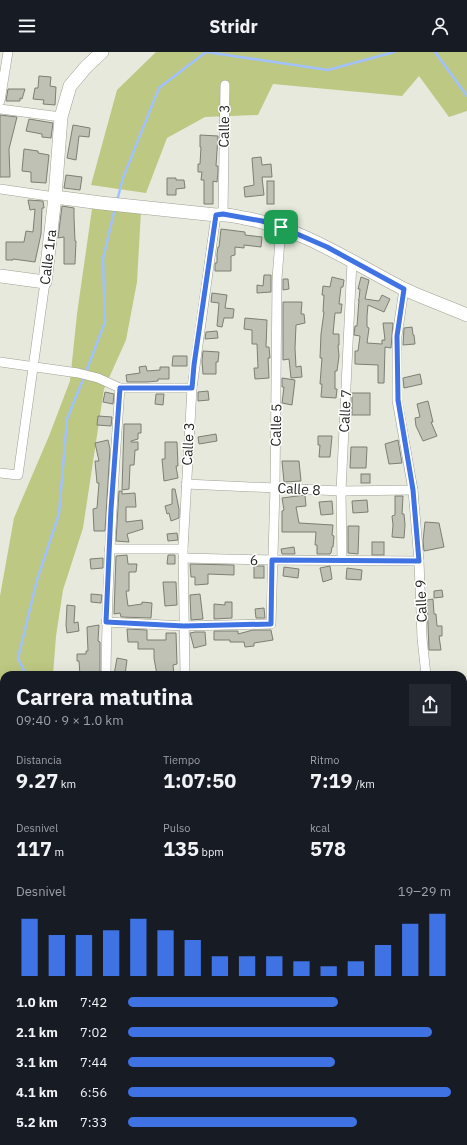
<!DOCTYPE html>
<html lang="es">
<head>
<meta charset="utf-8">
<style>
  body { margin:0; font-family:"IBM Plex Sans",sans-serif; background:#242831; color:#f1f3f6; height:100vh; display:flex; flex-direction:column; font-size:15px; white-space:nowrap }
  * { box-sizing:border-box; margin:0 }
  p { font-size:13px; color:#9ea1a6 }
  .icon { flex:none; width:22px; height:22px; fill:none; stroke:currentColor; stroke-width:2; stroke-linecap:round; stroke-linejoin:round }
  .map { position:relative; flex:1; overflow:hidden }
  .side { position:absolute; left:0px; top:619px; width:467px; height:474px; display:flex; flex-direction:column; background:#171b24; border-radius:12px 12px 0 0; box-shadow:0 4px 16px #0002 }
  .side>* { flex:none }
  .pin { position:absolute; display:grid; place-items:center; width:34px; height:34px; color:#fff; margin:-17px; border-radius:8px; box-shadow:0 2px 6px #0006 }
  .round { display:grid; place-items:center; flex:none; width:42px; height:42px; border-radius:0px; background:#242831 }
  .overview { display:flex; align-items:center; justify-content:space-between; height:68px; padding:0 16px }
  h1 { font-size:22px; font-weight:700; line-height:30px }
  .figures { display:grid; grid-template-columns:repeat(3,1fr); gap:6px; height:68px; padding:4px 16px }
  .figures div { display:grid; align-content:center }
  .figures b { font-size:20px; font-weight:700 }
  .figures small { font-size:11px; font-weight:400 }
  .figures p { font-size:11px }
  .chart { height:112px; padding:8px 16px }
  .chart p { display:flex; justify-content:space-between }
  .chart svg { width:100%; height:72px; margin-top:4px; stroke:#3f72e3; stroke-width:6 }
  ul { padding:0 16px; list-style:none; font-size:13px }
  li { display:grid; grid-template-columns:64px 48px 1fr; align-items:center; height:30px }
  li i { height:10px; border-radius:5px; background:#3f72e3 }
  header { display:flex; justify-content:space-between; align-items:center; height:52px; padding:0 16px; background:#171b24; font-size:18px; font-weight:700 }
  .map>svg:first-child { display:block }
  .green { fill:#bdc882 }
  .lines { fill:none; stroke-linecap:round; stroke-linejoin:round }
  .stream { stroke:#a1c1ff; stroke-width:2.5 }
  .building { fill:#bec1b4; stroke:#7d7f73 }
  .street-casing { stroke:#9ea094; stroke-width:10 }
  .secondary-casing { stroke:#9ea094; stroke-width:14 }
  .street { stroke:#fff; stroke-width:9 }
  .secondary { stroke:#fff; stroke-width:13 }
  .route-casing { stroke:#fff; stroke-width:8 }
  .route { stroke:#3f72e3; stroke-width:5 }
  .labels { text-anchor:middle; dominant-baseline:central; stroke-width:3; stroke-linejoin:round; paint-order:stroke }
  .street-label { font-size:14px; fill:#23231f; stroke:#fff }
</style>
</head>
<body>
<header><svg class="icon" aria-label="menu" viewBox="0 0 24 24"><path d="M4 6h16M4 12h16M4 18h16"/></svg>Stridr<svg class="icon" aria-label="person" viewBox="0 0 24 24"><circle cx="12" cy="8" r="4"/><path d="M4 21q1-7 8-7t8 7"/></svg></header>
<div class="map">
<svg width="467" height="1093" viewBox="0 0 467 1093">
  <rect width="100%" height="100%" fill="#e7e9dc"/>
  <g class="green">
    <polygon points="156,0 467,0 467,59 449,65 419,24 402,44 273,32 258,63 205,65 167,86 146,141 91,133 117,38"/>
    <polygon points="92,157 141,159 137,230 126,288 104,337 83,476 63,538 56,584 53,623 4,623 4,693 0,692 0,544 14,466 49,384 70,329 77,262"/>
    <polygon points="212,1089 321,1089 328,1093 219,1093"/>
  </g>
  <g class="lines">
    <g class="stream">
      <polyline points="435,0 467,44"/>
      <polyline points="117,149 123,126 159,36 206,0 328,18 394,0"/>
      <polyline points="86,320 105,270 103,207 115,156"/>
      <polyline points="26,623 18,606 37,528 59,462 67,367 84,325"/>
      <polyline points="463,832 467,831"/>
      <polyline points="274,1089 280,1093"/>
      <polyline points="389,1093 395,1089"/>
    </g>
  </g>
  <g class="building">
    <polygon points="39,24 51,25 50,34 56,35 55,53 43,52 44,48 33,47 35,36 38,36"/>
    <polygon points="8,37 25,37 22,47 20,46 20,49 6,49"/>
    <polygon points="0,63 17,65 9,97 10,125 0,125"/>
    <polygon points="29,67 53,71 51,86 42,85 42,82 26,79"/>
    <polygon points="73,73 90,76 89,85 79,84 76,108 67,106"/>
    <polygon points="200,83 218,84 216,114 218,114 218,120 217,130 213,129 213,152 204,152 204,128 201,128 202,120 198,120 198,112 200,112 201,95 200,95"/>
    <polygon points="24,97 38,99 38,101 49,103 46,131 31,130 31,120 22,119"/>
    <polygon points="261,105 262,113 271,112 272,125 262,125 264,143 245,145 244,135 254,133 252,106"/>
    <polygon points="66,123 82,125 80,138 64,136"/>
    <polygon points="167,126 176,126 176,128 184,128 185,136 176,137 176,143 167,143"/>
    <rect x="267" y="129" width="7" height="23"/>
    <polygon points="28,148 43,149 44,156 42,156 41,182 35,210 13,207 13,208 6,208 6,190 24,190 26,179 33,180 35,157 30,158"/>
    <polygon points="62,154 74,156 74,165 75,189 76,189 75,212 64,212 64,185 58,186"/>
    <polygon points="221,177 245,180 245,183 262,185 261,195 244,193 244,196 235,195 235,203 231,204 231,219 215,219 215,211 217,211 217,202 218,195 219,195"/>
    <polygon points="264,223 271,223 271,240 257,241 257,233 263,234"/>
    <polygon points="332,225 344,228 343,235 341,235 339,252 342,252 341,261 335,261 333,282 339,282 339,293 338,293 339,304 337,319 335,319 335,337 337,337 336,346 321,345 322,332 320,332 322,306 320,306 321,282 324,260 323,260 324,243 322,243 323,234 330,235"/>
    <polygon points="361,225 369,228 365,247 379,249 382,243 390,247 384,260 368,253 367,264 367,275 369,276 367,291 382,292 382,288 385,288 383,271 393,271 391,296 385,295 384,331 378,331 378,313 355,312 355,299 358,299 360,284 354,283 355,274 357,274 359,248 358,248 359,247 360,237 358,237"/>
    <polygon points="283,227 288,227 289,237 283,238"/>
    <polygon points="212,241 227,243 225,256 234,257 233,266 224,266 222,275 217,274 219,251 211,250"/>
    <polygon points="283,250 302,250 301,262 304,262 305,271 296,273 295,296 296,315 301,314 302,325 291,326 289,307 283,308"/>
    <polygon points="245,266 267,268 266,295 269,295 270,306 268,306 269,326 255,327 254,316 258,316 257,292 252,292 252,278 244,277"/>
    <polygon points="412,275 413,283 414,283 415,292 403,293 404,276"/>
    <polygon points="217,279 218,286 205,287 206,280"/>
    <polygon points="203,299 219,300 218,310 216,310 216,322 203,322 202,309"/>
    <polygon points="173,304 187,304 187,314 172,314"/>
    <polygon points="146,314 147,319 160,318 160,315 169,315 169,327 158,327 158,329 147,330 127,330 126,323 140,321 139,315"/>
    <polygon points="420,322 422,332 404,336 403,326"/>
    <polygon points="282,326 295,328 292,353 282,351 284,335 282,335"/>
    <polygon points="208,339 209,348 198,349 198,340"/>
    <polygon points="105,340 114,342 113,352 103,350"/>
    <rect x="352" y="341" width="18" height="22"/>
    <polygon points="156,342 164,342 163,353 155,352"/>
    <polygon points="428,349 433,370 431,370 437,384 423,389 416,374 415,366 420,365 417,352"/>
    <polygon points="98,364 112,365 111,374 97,373"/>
    <polygon points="124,372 141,372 141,381 138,381 138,387 131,389 131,390 138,390 138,398 135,398 134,413 130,413 129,437 122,438"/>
    <polygon points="216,382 217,389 199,392 198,385"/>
    <polygon points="318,384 332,384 330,405 319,405 320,393 318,393"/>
    <polygon points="108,388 110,397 105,479 94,479 93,457 97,456 99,431 97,431 95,409 99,409 95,391"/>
    <polygon points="398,388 402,411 389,412 385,392"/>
    <polygon points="165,390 177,390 178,414 176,414 178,426 164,429 162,407 165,407"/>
    <polygon points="351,395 367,395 366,416 350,416"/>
    <polygon points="282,409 299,409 301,429 284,430"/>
    <rect x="361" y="422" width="9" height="9"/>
    <polygon points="172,437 175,437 179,457 179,466 171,469 169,461 167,462 165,454 172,452"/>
    <polygon points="119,439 122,439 122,442 135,441 136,455 126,455 126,470 142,468 143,477 127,482 129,490 116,489"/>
    <polygon points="305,443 306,454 296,455 299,471 333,473 332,483 334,484 333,495 332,495 331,501 330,502 317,502 317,493 315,493 316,480 282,480 282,459 284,458 282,446"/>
    <polygon points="395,444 403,444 402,462 404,462 405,473 404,486 392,485 393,473 392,464 395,463"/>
    <polygon points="367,448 368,460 353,461 352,449"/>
    <polygon points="332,449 333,462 321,463 319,450"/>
    <polygon points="425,470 439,471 444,495 424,499 423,489"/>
    <polygon points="348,474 359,474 358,502 348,501"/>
    <polygon points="177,481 178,488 168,489 167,482"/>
    <rect x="372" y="490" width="12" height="13"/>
    <polygon points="294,495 295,502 282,502 281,497"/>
    <polygon points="127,503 128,512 137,512 136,520 129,520 129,539 126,539 128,554 142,552 142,550 152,551 151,566 121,565 120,561 114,562 116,504"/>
    <polygon points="168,503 175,503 175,512 167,512"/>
    <polygon points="103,506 103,516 91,517 90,507"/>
    <polygon points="190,512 234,513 234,523 208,522 208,532 195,533 195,525 191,525"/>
    <rect x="254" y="514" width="10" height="12"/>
    <polygon points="330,514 332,527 323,530 320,516"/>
    <polygon points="284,515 299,517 298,526 283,524"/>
    <polygon points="347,516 362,518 361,528 346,527"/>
    <polygon points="163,530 176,530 177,553 165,554"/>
    <polygon points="442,538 443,545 434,546 434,539"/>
    <polygon points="91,542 102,543 101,551 91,550"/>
    <polygon points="200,542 203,567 191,568 190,543"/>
    <polygon points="433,547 434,562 436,562 437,574 442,574 442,584 439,584 441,598 429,598 427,548"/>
    <polygon points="225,550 232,550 232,566 214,567 214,552 225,553"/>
    <polygon points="67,553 75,554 74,571 78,570 79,579 67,581 66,573"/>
    <polygon points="264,556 265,566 256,566 255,557"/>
    <polygon points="99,573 98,589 100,590 100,622 80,623 79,609 77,609 77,602 86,602 86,599 88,599 87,575"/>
    <polygon points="127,577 147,578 147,588 166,588 166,581 176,581 177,612 173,613 174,623 157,623 154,606 154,597 138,597 138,590 128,590"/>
    <polygon points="253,578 271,578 273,588 254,591 254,594 245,595 244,590 230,590 230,588 214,588 214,579 238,579 238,582"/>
    <polygon points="195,580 205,580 206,593 194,596 190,581"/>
    <polygon points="117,606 127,608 125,623 114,623"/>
  </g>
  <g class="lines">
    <defs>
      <g id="street">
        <polyline points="0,49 8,0"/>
        <polyline points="0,57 61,65"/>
        <polyline points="0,137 55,145"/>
        <polyline points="223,162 225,33"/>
        <polyline points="404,237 397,284 397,348 413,438 419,509 422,586 426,623"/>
        <polyline points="0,310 78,321 98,326 120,336 192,336"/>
        <polyline points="0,421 18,423 45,230"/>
        <polyline points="186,432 341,439 413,438"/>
        <polyline points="109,497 183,497"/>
        <polyline points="184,506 272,508 419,509"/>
        <polyline points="342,508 341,439 352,209"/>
        <polyline points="106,570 184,574 271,572 275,435 277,227 281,175"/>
        <path d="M 106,623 C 107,527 113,432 120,336"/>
        <polyline points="185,623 183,497 192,336 216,163"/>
        <polyline points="0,751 4,751"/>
        <polyline points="0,1003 4,1003"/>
        <polyline points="107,1093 107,1089"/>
        <polyline points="139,1093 140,1089"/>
      </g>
      <g id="secondary">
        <path d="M 55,145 L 101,151 L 216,163 C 226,162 235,164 244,166 C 302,176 351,210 402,236 C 423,246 446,254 467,263"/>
        <polyline points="0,224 45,230 55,145 61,65 70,34 86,15 102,0"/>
      </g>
    </defs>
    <use href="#street" class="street-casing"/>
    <use href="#secondary" class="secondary-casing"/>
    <use href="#street" class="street"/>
    <use href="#secondary" class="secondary"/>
  </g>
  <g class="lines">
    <defs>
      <polygon id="route" points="223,162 262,169 281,175 327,195 404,237 397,284 398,348 413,438 419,509 272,508 271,572 184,574 106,570 111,457 120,336 192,336 194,313 216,163"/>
    </defs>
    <use href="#route" class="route-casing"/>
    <use href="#route" class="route"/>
  </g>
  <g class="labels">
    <g class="street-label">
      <text transform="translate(224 74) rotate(-89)">Calle 3</text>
      <text transform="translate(48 205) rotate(-83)">Calle 1ra</text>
      <text transform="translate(345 359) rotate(-87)">Calle 7</text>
      <text transform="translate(276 373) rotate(-89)">Calle 5</text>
      <text transform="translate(188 392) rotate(-87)">Calle 3</text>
      <text transform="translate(299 437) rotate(3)">Calle 8</text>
      <text transform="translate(254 508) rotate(1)">6</text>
      <text transform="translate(421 549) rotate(-92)">Calle 9</text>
    </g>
  </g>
</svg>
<div class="pin" style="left:281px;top:175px;background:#1e9e55"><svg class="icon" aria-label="arrive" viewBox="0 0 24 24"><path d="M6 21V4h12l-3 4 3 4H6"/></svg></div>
<section class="side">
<div class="overview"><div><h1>Carrera matutina</h1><p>09:40 · 9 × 1.0 km</p></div><a class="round"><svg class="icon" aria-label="share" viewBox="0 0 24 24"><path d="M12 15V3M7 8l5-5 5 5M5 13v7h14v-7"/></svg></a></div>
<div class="figures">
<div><p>Distancia</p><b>9.27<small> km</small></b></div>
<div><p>Tiempo</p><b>1:07:50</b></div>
<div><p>Ritmo</p><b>7:19<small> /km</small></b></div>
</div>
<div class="figures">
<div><p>Desnivel</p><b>117<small> m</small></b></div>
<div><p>Pulso</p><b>135<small> bpm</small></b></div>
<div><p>kcal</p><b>578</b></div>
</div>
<div class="chart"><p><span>Desnivel</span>19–29 m</p>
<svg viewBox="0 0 160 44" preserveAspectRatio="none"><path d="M5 44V9M15 44V19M25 44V19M35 44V16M45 44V9M55 44V16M65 44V22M75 44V32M85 44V32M95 44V32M105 44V35M115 44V38M125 44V35M135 44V25M145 44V12M155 44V6"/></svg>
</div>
<ul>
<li><b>1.0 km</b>7:42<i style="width:65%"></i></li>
<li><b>2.1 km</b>7:02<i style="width:94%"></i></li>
<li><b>3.1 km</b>7:44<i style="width:64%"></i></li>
<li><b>4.1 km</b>6:56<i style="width:100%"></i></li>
<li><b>5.2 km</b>7:33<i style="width:71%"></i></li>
</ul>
</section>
</div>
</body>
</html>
